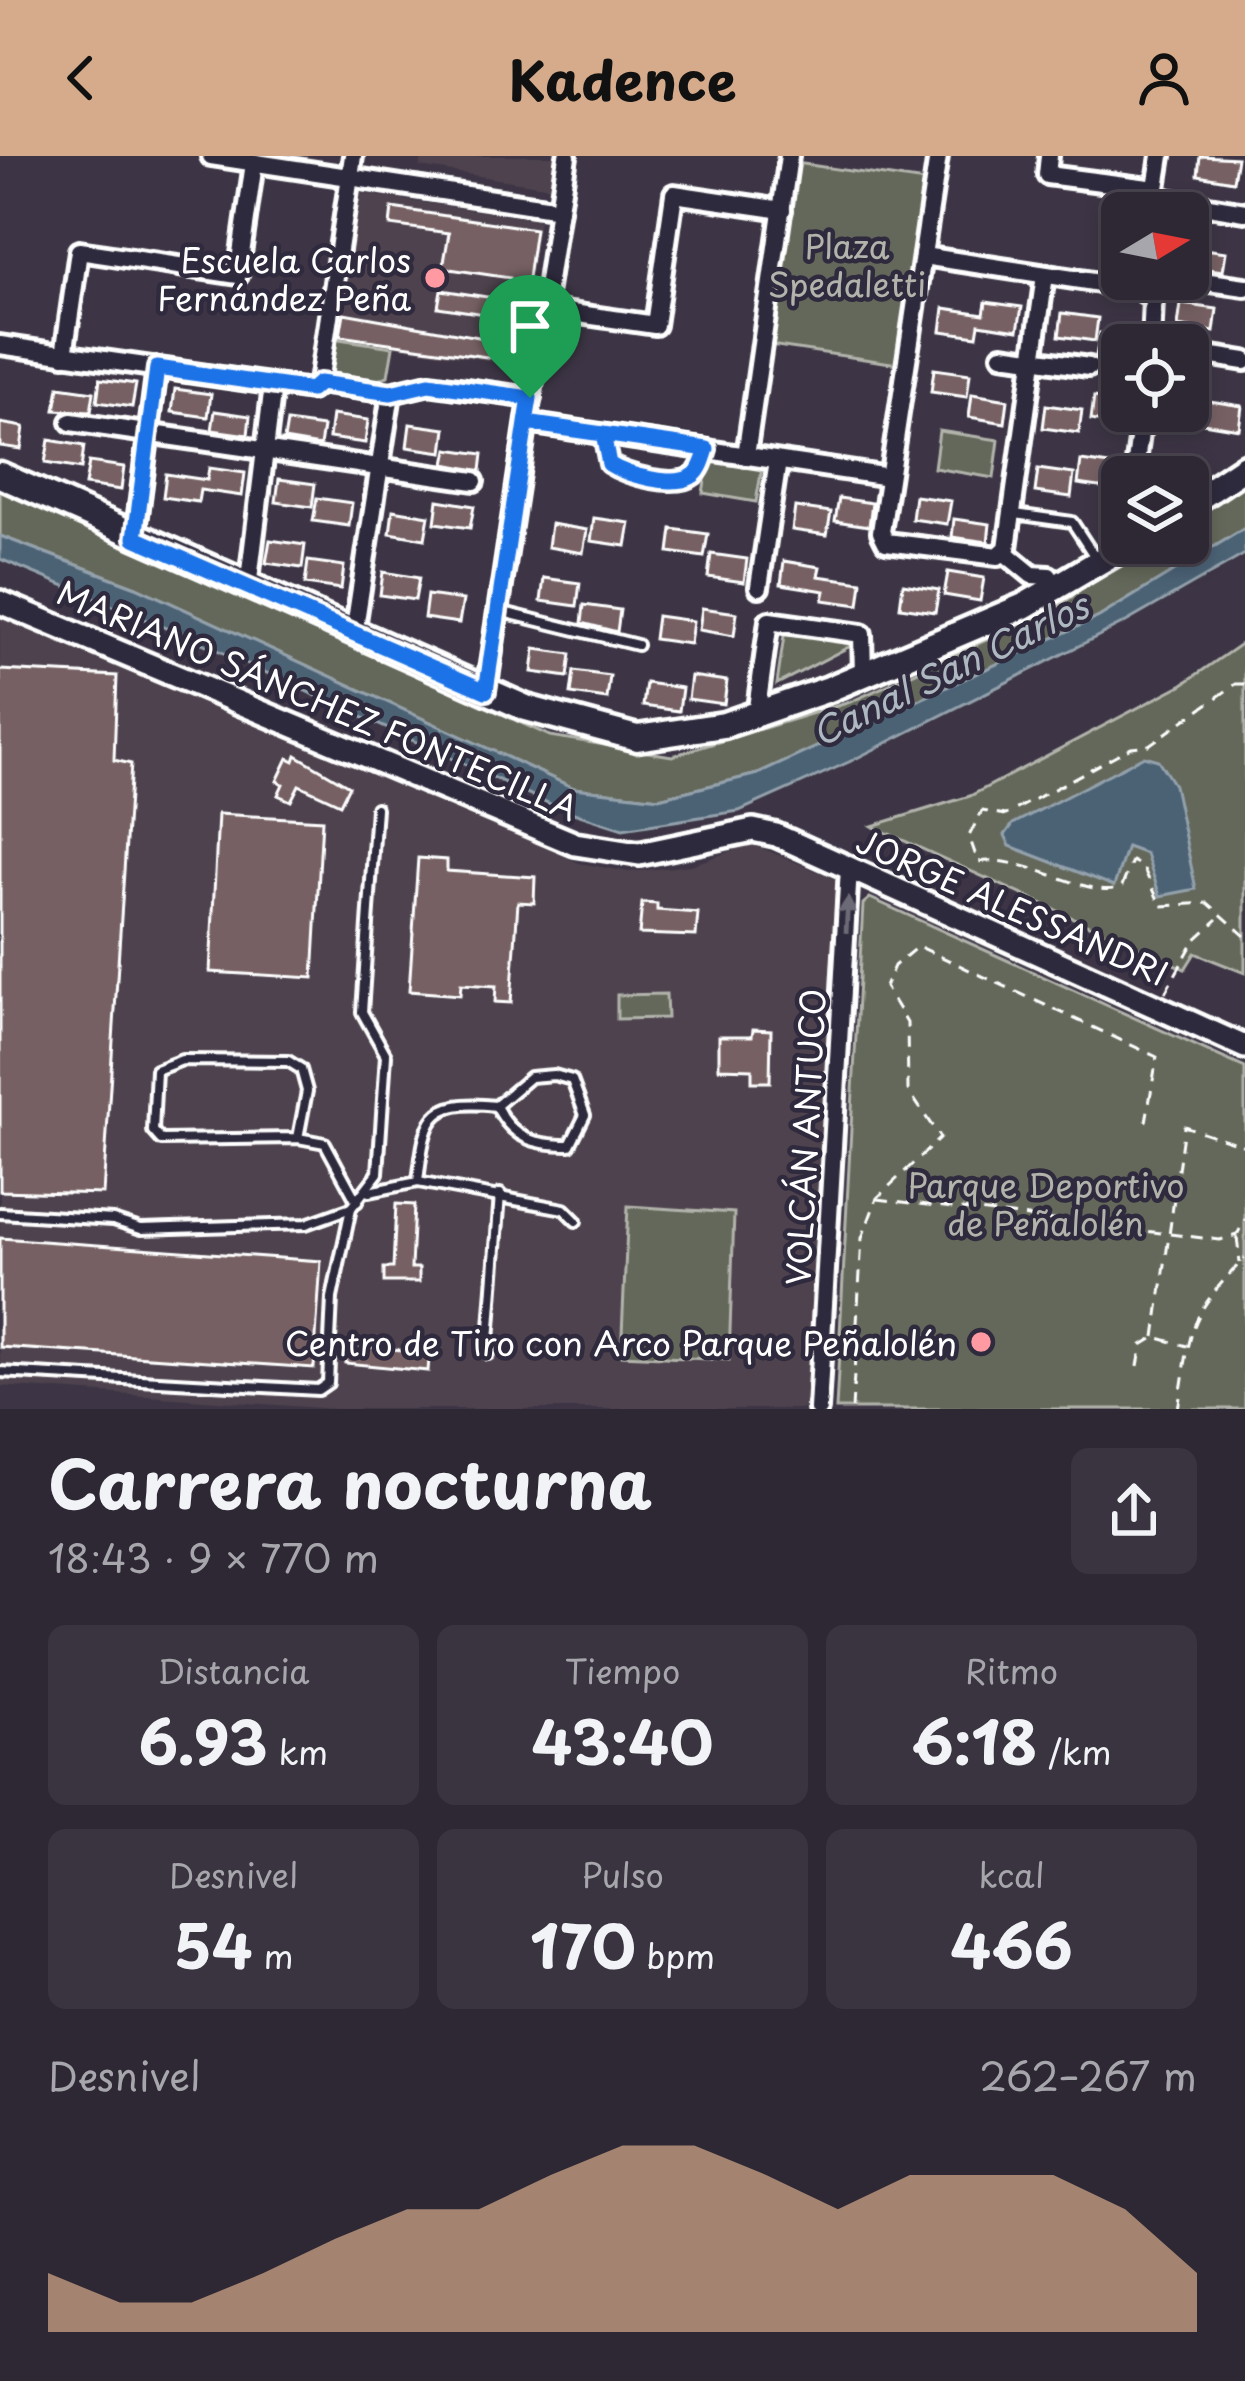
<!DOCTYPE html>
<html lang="es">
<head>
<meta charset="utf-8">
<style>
  body { margin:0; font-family:"Playpen Sans",sans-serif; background:#3a3440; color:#f1f3f6; height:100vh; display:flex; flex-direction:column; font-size:45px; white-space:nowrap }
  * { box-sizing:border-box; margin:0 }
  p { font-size:39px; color:#a7a6ac }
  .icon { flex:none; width:66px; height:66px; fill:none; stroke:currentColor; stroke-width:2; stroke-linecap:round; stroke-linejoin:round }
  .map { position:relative; height:1253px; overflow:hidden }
  .sheet { display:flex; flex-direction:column; background:#2e2834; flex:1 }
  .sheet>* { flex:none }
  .needle { width:78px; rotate:80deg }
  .controls { position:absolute; left:1101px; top:36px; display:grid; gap:24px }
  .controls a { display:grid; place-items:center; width:108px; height:108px; border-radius:18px; background:#2e2834; box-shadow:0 6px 18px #0003,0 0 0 3px #49444f; font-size:60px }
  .pin { position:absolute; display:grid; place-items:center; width:102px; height:102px; color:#fff; margin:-123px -51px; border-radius:50% 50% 50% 0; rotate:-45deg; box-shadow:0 0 12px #0007 }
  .pin .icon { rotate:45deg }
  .round { display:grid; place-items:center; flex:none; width:126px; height:126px; border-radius:18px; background:#3a3440 }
  .summary { display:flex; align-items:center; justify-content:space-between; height:204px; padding:0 48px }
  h1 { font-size:66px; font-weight:700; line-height:90px }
  .stats { display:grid; grid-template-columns:repeat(3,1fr); gap:18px; height:204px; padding:12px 48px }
  .stats div { display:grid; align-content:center; border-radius:18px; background:#3a3440; text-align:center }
  .stats b { font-size:60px; font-weight:700 }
  .stats small { font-size:33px; font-weight:400 }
  .stats p { font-size:33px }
  .chart { height:336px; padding:24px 48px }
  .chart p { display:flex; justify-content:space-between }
  .chart svg { width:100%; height:216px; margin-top:12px; fill:#d6ab8b; opacity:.7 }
  header { display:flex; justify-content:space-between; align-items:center; height:156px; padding:0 48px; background:#d6ab8b; color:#111; font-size:54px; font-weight:700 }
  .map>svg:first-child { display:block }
  .built { fill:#4e424e }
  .green { fill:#64685a; stroke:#b2b4ac; stroke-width:3 }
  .water { fill:#4b6275; stroke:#93a1ac; stroke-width:3 }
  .building { fill:#766163; stroke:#fff; stroke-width:3 }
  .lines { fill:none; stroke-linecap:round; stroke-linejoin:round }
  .service-casing { stroke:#fff; stroke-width:16 }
  .minor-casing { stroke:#fff; stroke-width:26 }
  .tertiary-casing { stroke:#fff; stroke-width:30 }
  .secondary-casing { stroke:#fff; stroke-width:33 }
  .path { stroke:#fff; stroke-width:3; stroke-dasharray:12 9; stroke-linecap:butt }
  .service { stroke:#2f2a3d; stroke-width:8 }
  .minor { stroke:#2f2a3d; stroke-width:16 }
  .tertiary { stroke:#2f2a3d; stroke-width:21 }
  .secondary { stroke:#2f2a3d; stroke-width:24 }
  .oneway { fill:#6d6a77 }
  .route-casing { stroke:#fff; stroke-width:24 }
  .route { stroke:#1a73e8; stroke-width:15 }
  .poi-dot { fill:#ff9aa2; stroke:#2f2a3d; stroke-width:4.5 }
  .labels { text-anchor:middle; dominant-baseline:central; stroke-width:9; stroke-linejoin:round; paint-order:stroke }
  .park-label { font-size:33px; fill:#b2b4ac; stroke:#2f2a3d }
  .poi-label { font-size:33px; fill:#fff; stroke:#2f2a3d; text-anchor:end }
  .street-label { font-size:33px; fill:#fff; stroke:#2f2a3d }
  .water-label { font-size:36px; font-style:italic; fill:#aeb8c1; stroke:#2f2a3d }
</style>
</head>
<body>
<header><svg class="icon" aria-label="back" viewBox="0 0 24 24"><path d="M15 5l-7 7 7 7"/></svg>Kadence<svg class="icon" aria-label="person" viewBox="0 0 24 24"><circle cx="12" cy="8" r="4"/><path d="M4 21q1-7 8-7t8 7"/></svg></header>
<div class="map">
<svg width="1245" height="1253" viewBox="0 0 1245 1253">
  <rect width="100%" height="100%" fill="#3d3545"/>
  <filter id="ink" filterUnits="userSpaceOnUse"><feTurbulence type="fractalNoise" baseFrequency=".00833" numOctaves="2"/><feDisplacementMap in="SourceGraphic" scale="24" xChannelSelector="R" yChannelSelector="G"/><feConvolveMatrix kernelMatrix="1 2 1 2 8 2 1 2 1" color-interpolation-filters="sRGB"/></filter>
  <g filter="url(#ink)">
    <g class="built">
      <polygon points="422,0 556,0 551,31 420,11"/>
      <polygon points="352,36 539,64 518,209 331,181"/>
      <polygon points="0,458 196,534 579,707 629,716 691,709 752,688 840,725 809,1253 335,1253 0,1230"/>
    </g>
    <g class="green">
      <polygon points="796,7 925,26 898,208 770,189"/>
      <polygon points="332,182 393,191 388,220 378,224 327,216"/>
      <polygon points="939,275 999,284 994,322 934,312"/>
      <polygon points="715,304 762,312 756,346 703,337 708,307"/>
      <polygon points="1245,324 1245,372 1099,461 758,618 659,642 574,632 136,431 0,380 0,330 550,580 672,600 850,546 1054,453 1150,387 1188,387 1188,362"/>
      <polygon points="785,473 862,484 777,528"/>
      <polygon points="1245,485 1245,817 1195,797 1185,813 872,670 970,640 1183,528"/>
      <polygon points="870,742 1245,912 1245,1253 836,1253 863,748"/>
      <polygon points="666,838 667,862 617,863 617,839"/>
      <polygon points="628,1050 734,1057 729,1204 621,1199"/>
    </g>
    <g class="water">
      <polygon points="1245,372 1245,398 1126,466 849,606 739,655 623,673 561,653 202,487 0,403 0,380 136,431 574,632 659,642 758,618 1099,461"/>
      <polygon points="1144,600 1158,604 1174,629 1196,733 1160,740 1146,698 1127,691 1114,730 1010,690 1005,679 1013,668"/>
    </g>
    <g class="building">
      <polygon points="1200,0 1237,2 1233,25 1198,19"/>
      <polygon points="392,52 535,73 517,200 495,197 494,202 340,180 344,157 501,185 504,161 438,151 441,134 507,144 510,122 443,112 449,77 390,69"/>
      <polygon points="1190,91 1226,96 1223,115 1188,110"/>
      <polygon points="986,146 1022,151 1018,174 979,168 977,180 941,175 944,152 984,158"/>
      <polygon points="1181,148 1217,153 1214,176 1178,170"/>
      <polygon points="1062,157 1098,162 1095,185 1059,180"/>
      <polygon points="1100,177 1122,180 1122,204 1096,200"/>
      <polygon points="934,213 970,218 967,241 931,236"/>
      <polygon points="100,223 136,228 132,251 97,246"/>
      <polygon points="1188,229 1205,232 1203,244 1242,250 1239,273 1203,267 1205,255 1188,253"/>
      <polygon points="59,231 94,236 91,256 55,254"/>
      <polygon points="175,233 211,238 208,261 172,256"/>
      <polygon points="972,238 1008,244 1005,267 969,261"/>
      <polygon points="1094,241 1122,245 1122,255 1129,255 1127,270 1091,264"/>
      <polygon points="1046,249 1082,254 1079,277 1043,272"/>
      <polygon points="215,255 250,260 248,279 212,274"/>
      <polygon points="332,259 368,264 365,287 329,282"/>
      <polygon points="287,266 323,271 320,290 284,284"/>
      <polygon points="0,267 24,271 21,293 0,290"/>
      <polygon points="410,268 446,273 443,296 407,291"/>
      <polygon points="49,284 84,290 81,313 45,307"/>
      <polygon points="448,293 483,298 481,315 445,308"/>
      <polygon points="1081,305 1117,310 1114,333 1078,328"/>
      <polygon points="89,306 124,311 121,334 85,329"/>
      <polygon points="209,312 245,317 242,340 200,334 198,346 163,341 166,318 207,324"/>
      <polygon points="1038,313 1074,318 1071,341 1035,336"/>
      <polygon points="279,323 315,328 312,351 276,346"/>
      <polygon points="915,340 951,345 947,368 912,363"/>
      <polygon points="317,342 352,347 349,370 313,365"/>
      <polygon points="839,342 872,347 869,370 835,365"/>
      <polygon points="438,344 474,350 470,372 435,367"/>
      <polygon points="795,351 831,356 827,379 792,374"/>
      <polygon points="393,354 429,360 425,383 390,377"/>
      <polygon points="594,362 630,367 626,390 591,385"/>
      <polygon points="954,363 990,368 988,386 952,381"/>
      <polygon points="551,368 587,374 583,397 548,391"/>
      <polygon points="672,373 708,378 704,401 669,396"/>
      <polygon points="270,384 305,389 302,412 266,407"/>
      <polygon points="711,398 747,403 744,426 708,421"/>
      <polygon points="308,405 344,410 341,433 305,428"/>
      <polygon points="784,405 820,411 818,420 862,426 859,449 823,444 825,435 781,428"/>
      <polygon points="383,416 419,422 415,444 380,439"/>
      <polygon points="948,416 984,422 980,445 944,439"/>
      <polygon points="544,422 580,427 577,450 541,445"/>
      <polygon points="903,428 939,434 935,456 900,451"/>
      <polygon points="427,439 463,444 459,467 424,462"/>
      <polygon points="584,449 620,454 617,476 582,467"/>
      <polygon points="702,452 737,457 734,480 699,474"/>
      <polygon points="657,460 693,465 690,488 654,483"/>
      <polygon points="535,493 571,498 568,521 532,516"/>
      <polygon points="0,514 117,520 114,604 131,608 103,1038 0,1035"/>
      <polygon points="574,515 610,520 607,543 571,538"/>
      <polygon points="691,520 727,525 724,548 688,543"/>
      <polygon points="646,527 682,532 679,555 643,550"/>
      <polygon points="296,599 349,630 340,648 299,629 291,645 278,639 283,628 277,625 288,602 294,605"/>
      <polygon points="218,658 322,664 313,822 210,816"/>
      <polygon points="418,702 447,704 447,715 535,721 534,747 518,746 511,847 495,846 496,830 461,828 460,839 409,835"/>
      <polygon points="642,747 657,748 657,754 698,757 696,780 639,778"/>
      <polygon points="753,873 771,874 770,926 752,926 752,913 719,912 719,880 752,880"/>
      <polygon points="396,1048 414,1049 411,1112 419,1112 419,1126 384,1126 384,1112 393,1112"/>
      <polygon points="0,1082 321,1105 314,1212 0,1191"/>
      <polygon points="404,1188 430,1190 428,1215 345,1207 346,1189 404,1194"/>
    </g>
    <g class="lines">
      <defs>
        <g id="service">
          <path d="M 603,279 L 609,308 C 640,328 693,336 706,295"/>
          <polyline points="1015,358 1072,366 1095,401"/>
          <polyline points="499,455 637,489"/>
          <path d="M 554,919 L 572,924 L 585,959 L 570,989 C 534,989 513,983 496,950 L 530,921 Z"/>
          <polyline points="298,982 161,984 153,975 156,914 182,904 288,905 301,913 307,935 298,982 325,987 357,1046"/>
          <path d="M 418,1026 C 425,965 427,942 496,950"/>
          <polyline points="369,1036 418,1026 564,1053 576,1065"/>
          <polyline points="0,1057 113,1064 141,1073 306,1068 351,1052 378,1017 386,899 362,856 376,652"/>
          <polyline points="488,1198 500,1038"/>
          <polyline points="0,1216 318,1234 328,1227 332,1142 351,1052"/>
        </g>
        <g id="minor">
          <polyline points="211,0 559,53"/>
          <polyline points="938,0 881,376 886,386 998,400 1007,392 1045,119"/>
          <polyline points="1049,0 1047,19 1156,33"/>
          <polyline points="1154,41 1245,56"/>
          <polyline points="1152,57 1161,0"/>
          <polyline points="923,100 1139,133 1153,143 1151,189"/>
          <polyline points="1188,123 1245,131"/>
          <polyline points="544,153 655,169 674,38 782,54"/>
          <polyline points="0,189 311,234 319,227 391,237 429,228 531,242"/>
          <polyline points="1188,196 1245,205"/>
          <polyline points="64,199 79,95 238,119 254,7"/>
          <polyline points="1002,199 1089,211"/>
          <polyline points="319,227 353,0"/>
          <polyline points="71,266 474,325"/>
          <polyline points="527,267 889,321"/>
          <polyline points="746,300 789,0"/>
          <polyline points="1134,321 1143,255"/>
          <polyline points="135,382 157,212"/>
          <polyline points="1004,396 1032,419 1049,420 1057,433"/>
          <polyline points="759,431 778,305"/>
          <polyline points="248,432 273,229"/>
          <polyline points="354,478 391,237"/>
          <polyline points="486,535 567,0"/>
          <polyline points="756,560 769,465 862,478 863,518"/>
          <polyline points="818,1253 849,712"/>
        </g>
        <polyline id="tertiary" points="0,446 575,688 639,698 753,674 776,679 1245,891"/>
        <g id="secondary">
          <polyline points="0,319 526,552 637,582 724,569 829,533 1024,450 1131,387"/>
          <polyline points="1188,349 1245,311"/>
        </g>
      </defs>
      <use href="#service" class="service-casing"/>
      <use href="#minor" class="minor-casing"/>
      <use href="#tertiary" class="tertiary-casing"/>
      <use href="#secondary" class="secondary-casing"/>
      <g class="path">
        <path d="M 1245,528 L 1236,528 L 1149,589 L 1131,591 L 1006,659 L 982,655 L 969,680 L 978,706 C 1025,697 1095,747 1122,730 L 1132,705 L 1143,711 L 1161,750 L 1208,747 L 1245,780"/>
        <polyline points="1165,837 1194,785 1218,763"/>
        <polyline points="878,1043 1220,1084 1237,1079 1245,1063"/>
        <polyline points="1237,1081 1240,1107"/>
        <polyline points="1155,1181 1184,970 1245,990"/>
        <polyline points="1138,1210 1142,1189 1155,1181 1187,1190"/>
        <polyline points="852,1253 862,1082 877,1042 940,982 908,934 907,867 885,831 894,810 918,790 1157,901 1146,966"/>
        <path d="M 1178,1253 C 1192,1172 1185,1163 1245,1102"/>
      </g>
      <use href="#service" class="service"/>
      <use href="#minor" class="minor"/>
      <use href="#tertiary" class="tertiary"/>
      <use href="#secondary" class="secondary"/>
    </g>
    <defs><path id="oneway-solid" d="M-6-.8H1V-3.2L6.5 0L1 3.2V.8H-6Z" transform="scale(3)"/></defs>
    <use class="oneway" href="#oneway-solid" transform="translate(847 759) rotate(-87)"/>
  </g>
  <g class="lines" filter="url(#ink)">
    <defs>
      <path id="route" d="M 530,242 L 429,228 L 391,237 L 319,227 L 311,234 L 157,212 L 135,382 L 486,535 L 526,267 L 707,293 C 704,302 701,314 694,319 C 676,333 626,319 609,308 L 603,278 L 526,267 L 530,242"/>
    </defs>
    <use href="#route" class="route-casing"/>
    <use href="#route" class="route"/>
  </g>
  <g class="poi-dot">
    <circle cx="435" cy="122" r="12"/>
    <circle cx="981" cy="1186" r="12"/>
  </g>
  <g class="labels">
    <g class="park-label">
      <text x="847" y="89">Plaza<tspan x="847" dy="38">Spedaletti</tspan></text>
      <text x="1046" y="1028">Parque Deportivo<tspan x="1046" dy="38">de Peñalolén</tspan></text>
    </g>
    <g class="poi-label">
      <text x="411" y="103">Escuela Carlos<tspan x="411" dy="38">Fernández Peña</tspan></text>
      <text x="957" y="1186">Centro de Tiro con Arco Parque Peñalolén</text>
    </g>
    <g class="street-label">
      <text transform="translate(318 543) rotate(23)">MARIANO SÁNCHEZ FONTECILLA</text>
      <text transform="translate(1013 750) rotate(24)">JORGE ALESSANDRI</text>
      <text transform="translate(804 981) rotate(-87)">VOLCÁN ANTUCO</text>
    </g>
    <g class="water-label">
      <text transform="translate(949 512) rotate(-26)">Canal San Carlos</text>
    </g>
  </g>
</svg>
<div class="controls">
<a><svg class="needle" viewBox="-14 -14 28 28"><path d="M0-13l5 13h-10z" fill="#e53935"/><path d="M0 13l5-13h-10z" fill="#a7a6ac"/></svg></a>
<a><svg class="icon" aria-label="locate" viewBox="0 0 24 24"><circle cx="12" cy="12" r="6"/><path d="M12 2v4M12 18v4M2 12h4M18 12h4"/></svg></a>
<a><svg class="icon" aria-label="layers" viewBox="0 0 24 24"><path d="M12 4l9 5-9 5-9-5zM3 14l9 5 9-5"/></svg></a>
</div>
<div class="pin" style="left:530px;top:242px;background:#1e9e55"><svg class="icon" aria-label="arrive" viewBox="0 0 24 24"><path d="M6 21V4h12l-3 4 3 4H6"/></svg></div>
</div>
<section class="sheet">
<div class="summary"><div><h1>Carrera nocturna</h1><p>18:43 · 9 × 770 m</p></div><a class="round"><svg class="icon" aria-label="share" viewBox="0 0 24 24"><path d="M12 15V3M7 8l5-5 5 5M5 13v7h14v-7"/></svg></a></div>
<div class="stats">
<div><p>Distancia</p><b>6.93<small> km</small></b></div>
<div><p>Tiempo</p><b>43:40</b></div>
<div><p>Ritmo</p><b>6:18<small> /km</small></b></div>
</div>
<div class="stats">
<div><p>Desnivel</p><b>54<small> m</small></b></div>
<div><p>Pulso</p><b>170<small> bpm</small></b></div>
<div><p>kcal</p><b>466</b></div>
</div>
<div class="chart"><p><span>Desnivel</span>262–267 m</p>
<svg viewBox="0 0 160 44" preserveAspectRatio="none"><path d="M0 44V32L10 38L20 38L30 32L40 25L50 19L60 19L70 12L80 6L90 6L100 12L110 19L120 12L130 12L140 12L150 19L160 32V44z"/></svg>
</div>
</section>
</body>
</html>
